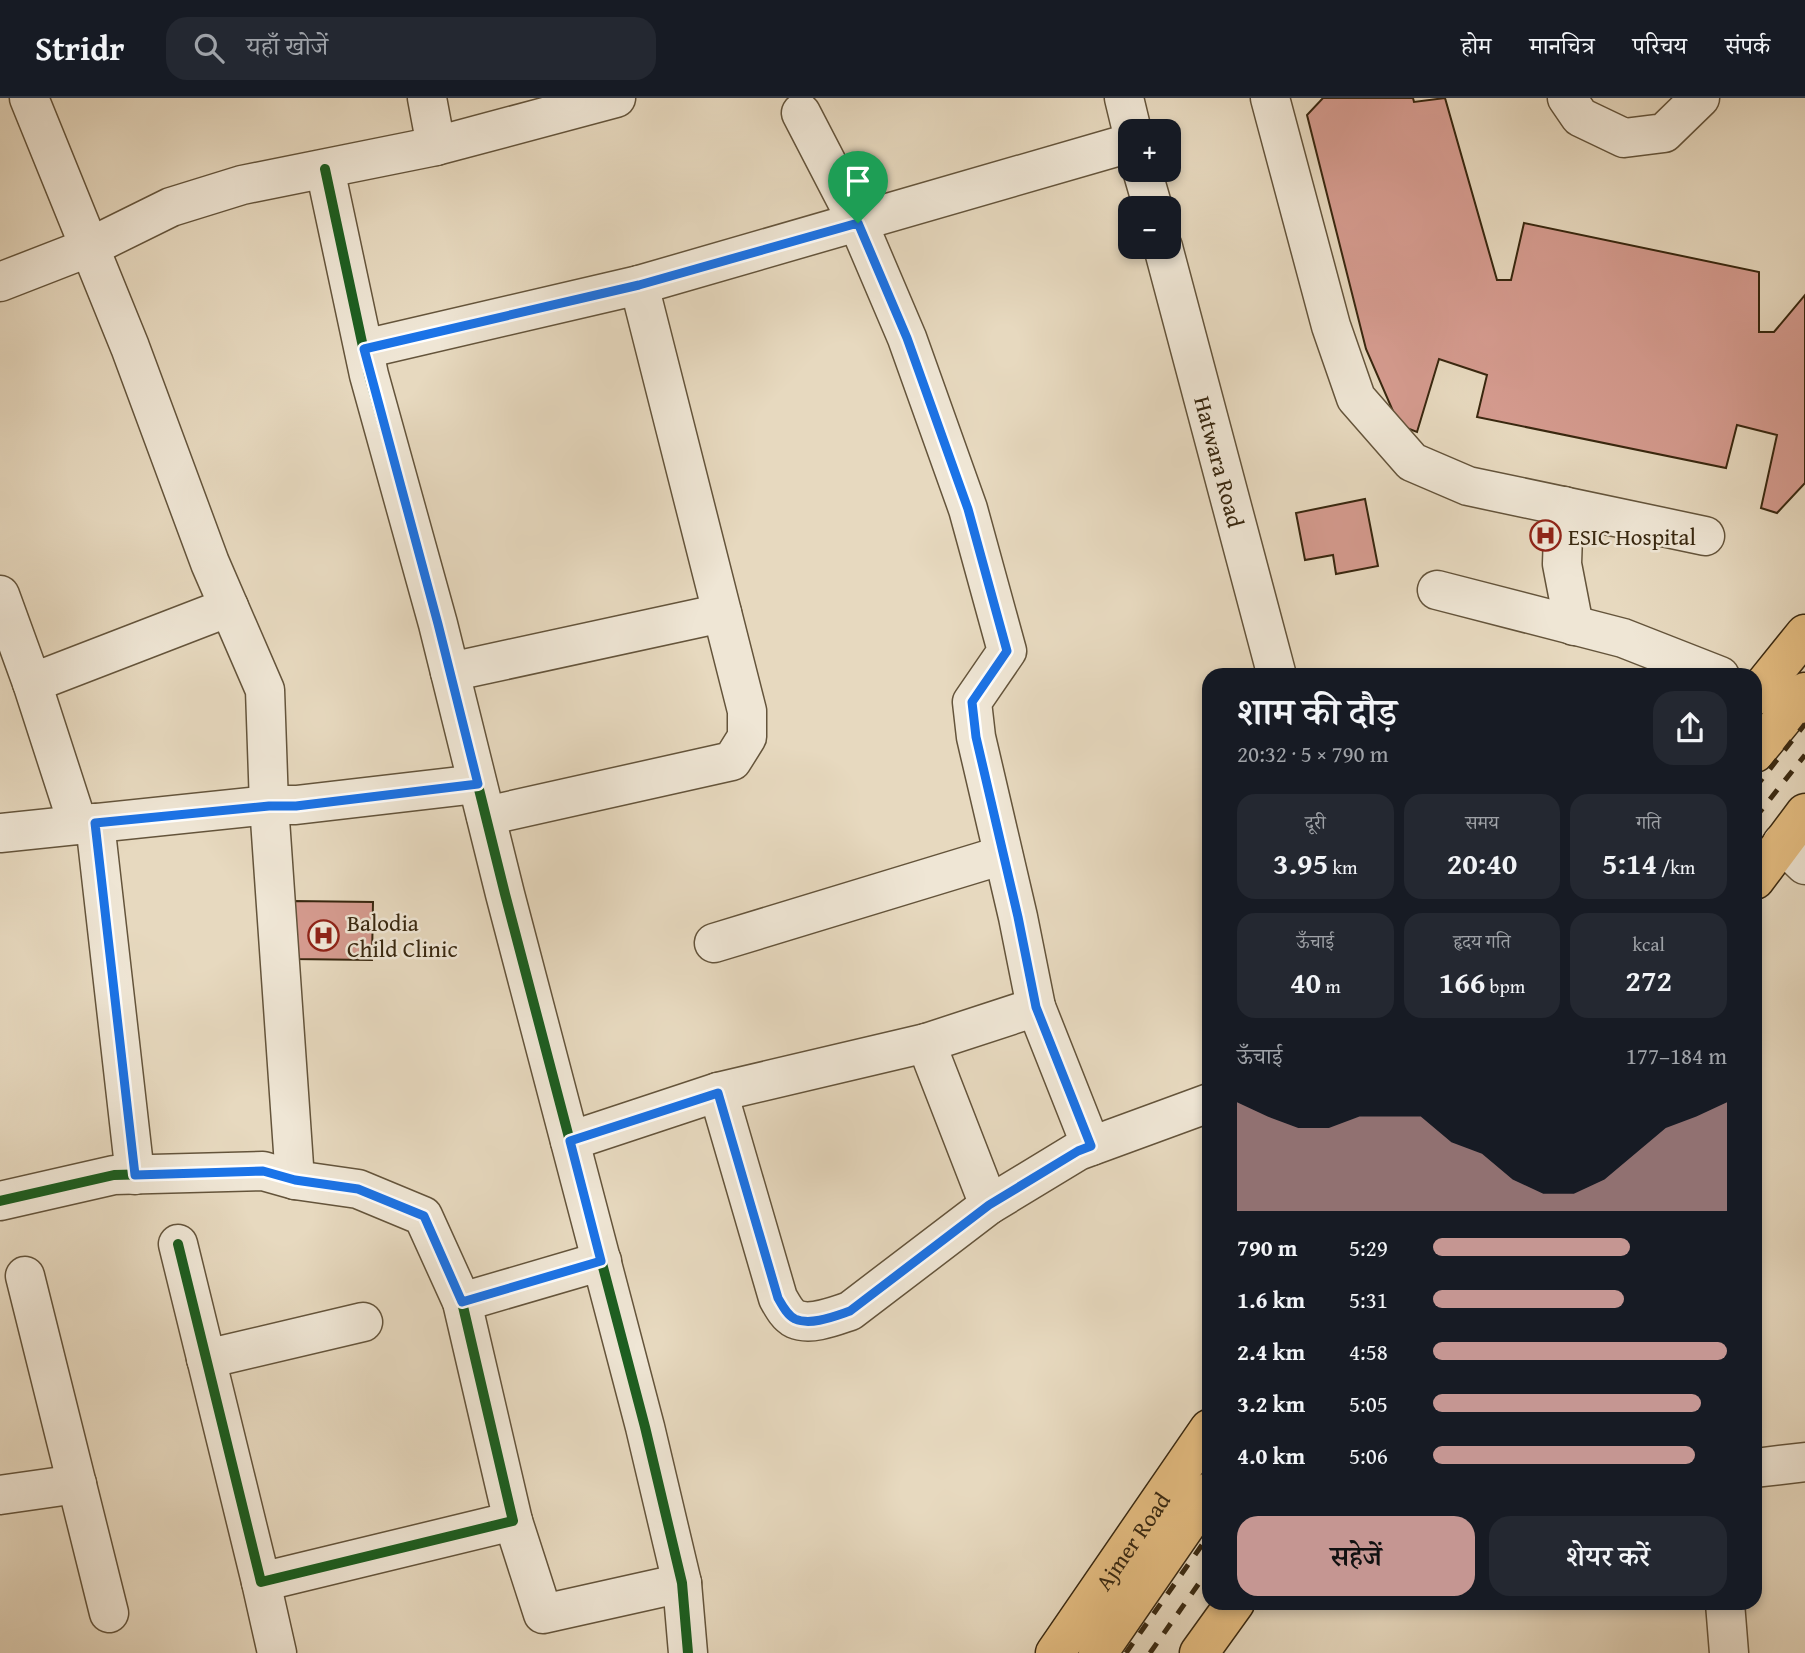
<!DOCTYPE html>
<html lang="hi">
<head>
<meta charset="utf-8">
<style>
  body { margin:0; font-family:"Gentium Book Plus","Noto Serif Devanagari",serif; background:#242831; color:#f1f3f6; height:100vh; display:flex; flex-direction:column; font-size:26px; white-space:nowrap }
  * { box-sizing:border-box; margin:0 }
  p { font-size:23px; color:#9ea1a6 }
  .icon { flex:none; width:38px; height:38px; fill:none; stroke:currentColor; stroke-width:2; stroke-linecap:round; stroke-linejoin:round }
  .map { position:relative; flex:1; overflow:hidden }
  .sheet { position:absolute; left:1202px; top:570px; width:560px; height:942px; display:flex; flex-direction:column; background:#171b24; border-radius:21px; box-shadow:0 4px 10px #0003 }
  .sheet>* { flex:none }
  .fabs { position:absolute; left:1118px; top:21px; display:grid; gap:14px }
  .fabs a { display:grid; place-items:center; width:63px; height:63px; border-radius:14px; background:#171b24; box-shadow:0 4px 10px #0003; font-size:35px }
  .pin { position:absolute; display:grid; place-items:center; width:60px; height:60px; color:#fff; margin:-72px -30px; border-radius:50% 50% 50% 0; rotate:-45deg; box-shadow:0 0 7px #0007 }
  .pin .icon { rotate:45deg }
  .round { display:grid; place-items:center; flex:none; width:74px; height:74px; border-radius:21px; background:#242831 }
  .summary { display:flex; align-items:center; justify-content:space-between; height:119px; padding:0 35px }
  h1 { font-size:38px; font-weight:600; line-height:52px }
  .metrics { display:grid; grid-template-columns:repeat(3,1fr); gap:10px; height:119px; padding:7px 35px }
  .metrics div { display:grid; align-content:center; border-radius:18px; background:#242831; text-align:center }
  .metrics b { font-size:30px; font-weight:600 }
  .metrics small { font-size:19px; font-weight:400 }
  .metrics p { font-size:19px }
  .chart { height:196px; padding:14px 35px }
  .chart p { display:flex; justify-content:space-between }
  .chart svg { width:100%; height:126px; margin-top:7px; fill:#c59692; opacity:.7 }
  .cta { display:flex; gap:14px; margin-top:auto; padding:14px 35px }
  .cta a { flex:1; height:80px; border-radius:21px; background:#c59692; color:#111; font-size:28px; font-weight:600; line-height:80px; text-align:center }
  .cta a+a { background:#242831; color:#f1f3f6 }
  ul { padding:0 35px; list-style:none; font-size:23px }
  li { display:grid; grid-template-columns:112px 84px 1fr; align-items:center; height:52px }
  li i { height:18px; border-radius:9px; background:#c59692 }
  header { display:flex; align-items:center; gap:42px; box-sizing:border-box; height:98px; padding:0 35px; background:#171b24; border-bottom:2px solid #363941 }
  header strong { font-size:33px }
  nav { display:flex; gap:38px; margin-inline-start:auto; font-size:24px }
  .search { width:490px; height:63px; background:#242831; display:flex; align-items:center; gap:18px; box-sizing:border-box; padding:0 24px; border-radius:21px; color:#9ea1a6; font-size:26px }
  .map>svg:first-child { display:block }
  .building { fill:#d59b8f; stroke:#38270f; stroke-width:2 }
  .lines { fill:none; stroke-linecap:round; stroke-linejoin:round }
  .minor-casing { stroke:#64543b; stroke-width:41 }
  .highway-casing { stroke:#38270f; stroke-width:41 }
  .minor { stroke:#efe6d5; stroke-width:38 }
  .highway { stroke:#e4bc80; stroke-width:38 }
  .rail { stroke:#38270f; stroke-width:5; stroke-dasharray:12 12; stroke-linecap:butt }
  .cycleway-casing { stroke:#efe6d5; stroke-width:15 }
  .cycleway { stroke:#1b5e20; stroke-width:10 }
  .route-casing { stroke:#fff; stroke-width:14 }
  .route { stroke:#1a73e8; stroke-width:9 }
  .labels { text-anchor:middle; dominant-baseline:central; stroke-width:5; stroke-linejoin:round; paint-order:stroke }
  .street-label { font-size:23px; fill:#38270f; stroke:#efe6d5 }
  .poi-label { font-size:23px; fill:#38270f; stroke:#efe6d5; text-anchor:start }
</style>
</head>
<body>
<header>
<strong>Stridr</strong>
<div class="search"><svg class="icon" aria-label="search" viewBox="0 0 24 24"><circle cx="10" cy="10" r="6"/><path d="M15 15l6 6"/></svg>यहाँ खोजें</div>
<nav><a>होम</a><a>मानचित्र</a><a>परिचय</a><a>संपर्क</a></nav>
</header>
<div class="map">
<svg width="1805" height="1555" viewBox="0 0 1805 1555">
  <rect width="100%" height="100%" fill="#e7d9bf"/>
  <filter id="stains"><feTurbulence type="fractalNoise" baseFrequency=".00286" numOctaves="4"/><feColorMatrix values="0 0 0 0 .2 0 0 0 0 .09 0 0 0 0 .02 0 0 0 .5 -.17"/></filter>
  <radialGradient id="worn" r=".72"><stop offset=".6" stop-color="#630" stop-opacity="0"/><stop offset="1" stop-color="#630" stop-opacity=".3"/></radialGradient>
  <g class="building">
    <polygon points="1323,0 1413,0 1414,4 1445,0 1497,182 1511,182 1524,125 1759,174 1759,234 1774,234 1805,197 1805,385 1777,415 1761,410 1777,337 1737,327 1726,370 1477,319 1487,277 1439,261 1417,334 1399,327 1366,251 1307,17"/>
    <polygon points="1365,401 1378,468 1336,476 1333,457 1305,462 1296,415"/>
    <polygon points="293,803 373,804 372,862 293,861"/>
  </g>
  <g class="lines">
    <defs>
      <g id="minor">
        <polyline points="29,0 130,249 210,465 265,592 269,707 295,1082"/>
        <polyline points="1124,0 1132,33"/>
        <polyline points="1270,0 1331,228 1356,300 1412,364 1468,388 1705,438"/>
        <polyline points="1567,0 1580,19 1624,40 1664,35 1700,0"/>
        <polyline points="801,15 858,125 907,240 968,411 1007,553 972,604 976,639 1018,819 1036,909"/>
        <polyline points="436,48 616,0"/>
        <polyline points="325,71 369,277 438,526 505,796 645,1329 682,1485 688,1555"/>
        <polyline points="1142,72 1153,110"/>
        <path id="s1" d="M 1163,149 L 1277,578"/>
        <polyline points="0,184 90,149 171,109 242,87 436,48 427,0"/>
        <polyline points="639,187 1130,45"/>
        <polyline points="364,251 639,187 747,613 747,639 732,663 486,718"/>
        <polyline points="1564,408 1562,466 1574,528"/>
        <polyline points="1437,492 1623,540 1720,578"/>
        <polyline points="0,497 32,585 229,509"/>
        <polyline points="450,574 722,515"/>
        <polyline points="32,585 78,727"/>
        <polyline points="95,725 135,1077"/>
        <polyline points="0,735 269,707 296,707 477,686"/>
        <polyline points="1782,745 1805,767"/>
        <polyline points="714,845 1003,757"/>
        <polyline points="926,945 989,1107"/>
        <path d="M 718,994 L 778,1200 C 782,1207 787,1217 795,1221 C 811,1228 835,1218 850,1213 L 989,1107 L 1078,1053 L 1209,1005"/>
        <polyline points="570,1043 718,994 926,945 1036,909 1091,1048"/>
        <polyline points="0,1103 114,1077 263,1073 295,1082 358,1091 423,1118 462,1204 513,1423 261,1484 178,1146"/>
        <polyline points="25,1178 109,1515"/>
        <polyline points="462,1204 602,1163"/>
        <polyline points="206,1261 363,1224"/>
        <polyline points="1755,1370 1805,1364"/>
        <polyline points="0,1397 77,1386"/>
        <polyline points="513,1423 543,1516 682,1485"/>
        <polyline points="261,1484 277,1555"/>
        <polyline points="1725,1505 1729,1555"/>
      </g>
      <g id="highway">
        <polyline points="1755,598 1805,536"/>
        <polyline points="1755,655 1805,594"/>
        <polyline points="1755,782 1805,715"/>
        <path id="s2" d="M 1055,1555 L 1209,1331"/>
        <polyline points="1098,1555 1209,1394"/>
        <polyline points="1199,1555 1235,1505"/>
      </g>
    </defs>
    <use href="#minor" class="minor-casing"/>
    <use href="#highway" class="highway-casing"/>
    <use href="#minor" class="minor"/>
    <use href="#highway" class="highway"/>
    <g class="rail">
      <polyline points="1755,690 1805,626"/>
      <polyline points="1755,720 1805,657"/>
      <polyline points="1126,1555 1209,1437"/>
      <polyline points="1150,1555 1209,1471"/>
    </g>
    <defs>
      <g id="cycleway">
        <polyline points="325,71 369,277 438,526 505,796 645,1329 682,1485 688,1555"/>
        <polyline points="0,1103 114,1077 263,1073 295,1082 358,1091 423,1118 462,1204 513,1423 261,1484 178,1146"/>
      </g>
    </defs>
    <use href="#cycleway" class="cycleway-casing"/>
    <use href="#cycleway" class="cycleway"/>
  </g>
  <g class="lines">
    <defs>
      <path id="route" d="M 858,125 L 907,240 L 968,411 L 1007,553 L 972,604 L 976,639 L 1018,819 L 1036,909 L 1091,1048 L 1078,1053 L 989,1107 L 850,1213 C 835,1218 811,1228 795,1221 C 787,1217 782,1207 778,1200 L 718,995 L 570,1043 L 601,1163 L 462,1204 L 424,1118 L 358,1091 L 295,1082 L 263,1073 L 135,1077 L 95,725 L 269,708 L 296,708 L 478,686 L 438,526 L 364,251 L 639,187 Z"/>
    </defs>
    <use href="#route" class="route-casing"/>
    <use href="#route" class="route"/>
  </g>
  <defs>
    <symbol id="hospital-ring" viewBox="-11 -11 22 22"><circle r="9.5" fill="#efe6d5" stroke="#8f2418" stroke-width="1.5"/><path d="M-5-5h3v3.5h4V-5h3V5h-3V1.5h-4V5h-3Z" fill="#8f2418"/></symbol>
  </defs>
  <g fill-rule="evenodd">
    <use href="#hospital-ring" x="1528" y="420" width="35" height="35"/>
    <use href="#hospital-ring" x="306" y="820" width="35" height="35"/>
  </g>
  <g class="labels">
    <g class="street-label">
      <text stroke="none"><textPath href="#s1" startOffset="222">Hatwara Road</textPath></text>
      <text stroke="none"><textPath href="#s2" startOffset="136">Ajmer Road</textPath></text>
    </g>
    <g class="poi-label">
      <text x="1568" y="438">ESIC Hospital</text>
      <text x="347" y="824">Balodia<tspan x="347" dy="26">Child Clinic</tspan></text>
    </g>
  </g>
  <rect width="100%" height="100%" filter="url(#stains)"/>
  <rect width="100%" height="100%" fill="url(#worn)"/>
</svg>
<div class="fabs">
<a>+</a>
<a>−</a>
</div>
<div class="pin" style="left:858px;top:125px;background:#1e9e55"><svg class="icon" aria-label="arrive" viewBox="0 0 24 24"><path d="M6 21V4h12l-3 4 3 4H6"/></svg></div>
<section class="sheet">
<div class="summary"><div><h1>शाम की दौड़</h1><p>20:32 · 5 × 790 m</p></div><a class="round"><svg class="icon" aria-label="share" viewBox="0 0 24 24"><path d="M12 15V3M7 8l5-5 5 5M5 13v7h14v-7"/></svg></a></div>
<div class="metrics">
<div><p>दूरी</p><b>3.95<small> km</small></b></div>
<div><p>समय</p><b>20:40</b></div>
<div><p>गति</p><b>5:14<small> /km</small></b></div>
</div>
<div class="metrics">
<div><p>ऊँचाई</p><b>40<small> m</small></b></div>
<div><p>हृदय गति</p><b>166<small> bpm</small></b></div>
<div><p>kcal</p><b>272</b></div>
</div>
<div class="chart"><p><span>ऊँचाई</span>177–184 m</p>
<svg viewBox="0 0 160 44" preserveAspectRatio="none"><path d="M0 44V6L10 11L20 15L30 15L40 11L50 11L60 11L70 20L80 24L90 33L100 38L110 38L120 33L130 24L140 15L150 11L160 6V44z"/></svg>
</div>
<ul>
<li><b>790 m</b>5:29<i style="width:67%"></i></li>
<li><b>1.6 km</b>5:31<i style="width:65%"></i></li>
<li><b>2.4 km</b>4:58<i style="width:100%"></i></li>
<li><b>3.2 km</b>5:05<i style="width:91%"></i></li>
<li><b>4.0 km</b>5:06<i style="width:89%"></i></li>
</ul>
<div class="cta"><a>सहेजें</a><a>शेयर करें</a></div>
</section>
</div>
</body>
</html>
